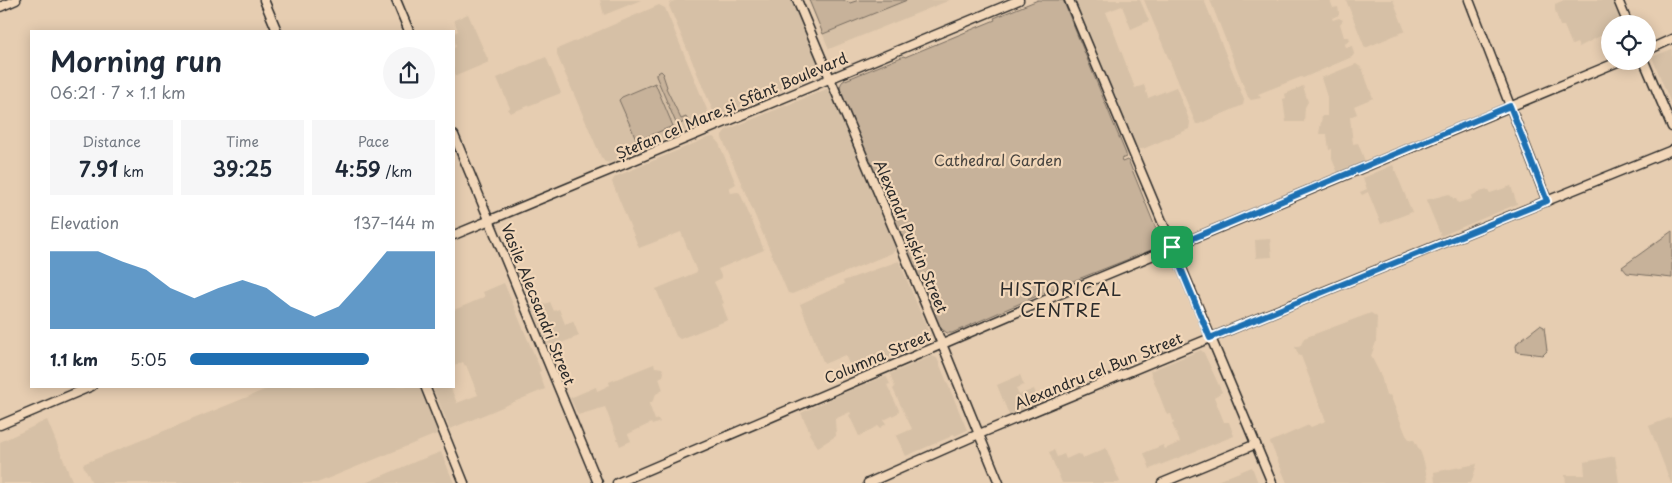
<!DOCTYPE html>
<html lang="en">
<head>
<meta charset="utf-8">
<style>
  body { margin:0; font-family:"Playpen Sans",sans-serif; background:#f6f6f7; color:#1f2937; height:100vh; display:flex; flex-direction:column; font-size:19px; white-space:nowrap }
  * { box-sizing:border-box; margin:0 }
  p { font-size:16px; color:#747a83 }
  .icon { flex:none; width:28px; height:28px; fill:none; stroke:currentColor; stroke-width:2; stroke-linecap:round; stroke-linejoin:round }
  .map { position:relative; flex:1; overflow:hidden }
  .sheet { position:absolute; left:30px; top:30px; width:425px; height:358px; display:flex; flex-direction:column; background:#fff; border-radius:0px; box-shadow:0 2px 12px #0003 }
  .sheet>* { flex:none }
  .controls { position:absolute; left:1601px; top:15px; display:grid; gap:10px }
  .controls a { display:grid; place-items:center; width:55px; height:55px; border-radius:50%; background:#fff; box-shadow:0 2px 12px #0003; font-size:25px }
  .pin { position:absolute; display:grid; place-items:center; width:42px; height:42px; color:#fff; margin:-21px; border-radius:10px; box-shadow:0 2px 8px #0006 }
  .round { display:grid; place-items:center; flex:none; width:52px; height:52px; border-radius:26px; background:#f6f6f7 }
  .head { display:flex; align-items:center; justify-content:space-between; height:85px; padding:0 20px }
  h1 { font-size:28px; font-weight:600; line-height:38px }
  .figures { display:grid; grid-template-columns:repeat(3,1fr); gap:8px; height:85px; padding:5px 20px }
  .figures div { display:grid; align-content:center; border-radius:0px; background:#f6f6f7; text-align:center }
  .figures b { font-size:21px; font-weight:600 }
  .figures small { font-size:14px; font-weight:400 }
  .figures p { font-size:14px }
  .chart { height:140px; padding:10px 20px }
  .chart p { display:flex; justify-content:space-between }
  .chart svg { width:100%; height:90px; margin-top:5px; fill:#1f6fb2; opacity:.7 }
  ul { padding:0 20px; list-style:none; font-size:16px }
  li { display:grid; grid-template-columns:80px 60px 1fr; align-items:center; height:38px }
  li i { height:12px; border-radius:6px; background:#1f6fb2 }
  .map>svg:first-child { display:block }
  .built { fill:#d6c0a6 }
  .green { fill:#c7b29a; stroke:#796e62 }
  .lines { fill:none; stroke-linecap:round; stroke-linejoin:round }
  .major-casing { stroke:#2b2b2b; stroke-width:11 }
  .major { stroke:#f2d7b9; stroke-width:8 }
  .route-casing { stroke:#fff; stroke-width:10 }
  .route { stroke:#1f6fb2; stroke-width:6 }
  .labels { text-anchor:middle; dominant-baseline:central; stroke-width:4.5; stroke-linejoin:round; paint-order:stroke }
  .street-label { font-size:15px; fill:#2b2b2b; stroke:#f2d7b9 }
  .park-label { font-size:15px; fill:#4a4641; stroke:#f2d7b9 }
  .quarter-label { font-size:18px; letter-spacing:1px; fill:#2b2b2b; stroke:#f2d7b9 }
</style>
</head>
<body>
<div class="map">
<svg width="1672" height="483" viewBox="0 0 1672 483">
  <rect width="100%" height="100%" fill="#e6cdb1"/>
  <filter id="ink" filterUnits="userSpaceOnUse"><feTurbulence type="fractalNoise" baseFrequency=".02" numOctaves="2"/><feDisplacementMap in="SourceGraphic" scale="10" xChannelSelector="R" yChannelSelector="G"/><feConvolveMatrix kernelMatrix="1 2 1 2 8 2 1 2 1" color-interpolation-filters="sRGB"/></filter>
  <g filter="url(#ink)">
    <g class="built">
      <polygon points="600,0 641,0 604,15"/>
      <polygon points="676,0 793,0 822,70 819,74 721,115 717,115 713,111 669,6 670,3"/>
      <polygon points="808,0 950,0 829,49"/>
      <polygon points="1075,0 1140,0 1149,21 1131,29 1122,6 1106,12 1115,35 1135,88 1144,85 1148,98 1176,87 1190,122 1189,129 1143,149 1138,149 1136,147"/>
      <polygon points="1144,0 1204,0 1244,100 1243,105 1199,124 1196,124"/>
      <polygon points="1210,0 1330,0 1333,8 1338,7 1339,12 1339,15 1332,18 1333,20 1339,18 1343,20 1340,24 1344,37 1349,37 1350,40 1345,44 1346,47 1352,46 1354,54 1352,57 1303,78 1301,77 1258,94 1261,98 1251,100 1248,97"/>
      <polygon points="1346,0 1393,0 1405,31 1365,48"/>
      <polygon points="1564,0 1612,0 1622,24 1610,24 1610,31 1579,47 1577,43 1572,45 1564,26 1560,26 1555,10 1555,4"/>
      <polygon points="659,5 665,8 708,112 708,119 704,123 609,163 605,162 601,157 557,55 557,49"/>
      <polygon points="468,14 489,62 456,76 454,70 454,48 456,47 454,33 458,31 454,20"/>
      <polygon points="1672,49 1672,106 1652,57"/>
      <polygon points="546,57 561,93 510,113 508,109 510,108 497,78"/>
      <polygon points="1356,64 1362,68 1373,98 1354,106 1357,114 1350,117 1353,144 1358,143 1365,161 1338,173 1332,159 1332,149 1329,150 1327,134 1319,134 1322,116 1327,116 1327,97 1321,78"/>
      <polygon points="1303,86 1308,102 1305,107 1304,122 1286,122 1283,99 1286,98 1285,94"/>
      <polygon points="827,89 833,96 897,249 892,253 792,294 788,293 722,138 722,135 726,130"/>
      <polygon points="713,137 718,141 736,184 729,188 731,193 738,192 740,193 764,250 718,269 722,278 714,282 724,303 722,304 728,320 680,339 676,336 656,289 697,272 681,232 639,248 612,182 614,178 617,176 707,138"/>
      <polygon points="1393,165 1412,212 1381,224 1368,192 1362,195 1360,192 1367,189 1363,178"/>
      <polygon points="1511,186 1517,204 1441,236 1426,200 1449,194 1454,199 1456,199 1458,203 1472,199 1471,196 1479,192 1488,190 1490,193"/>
      <polygon points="1270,239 1272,257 1256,258 1255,240"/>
      <polygon points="899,261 932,340 853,373 845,355 824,364 800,304 842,285 844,284 843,281"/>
      <polygon points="504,283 541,371 539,372 545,389 450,429 432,386 450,386 457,403 478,395 466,365 465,366 463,362 454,366 454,310 485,297 483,292"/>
      <polygon points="550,302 554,311 559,309 565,324 573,321 579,336 551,347 550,343 548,344 533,306 538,303 540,306"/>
      <polygon points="1371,313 1377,317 1376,342 1371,356 1381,376 1386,396 1390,395 1406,435 1409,439 1414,440 1421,453 1424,462 1428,483 1287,483 1270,442 1309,425 1311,427 1326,421 1301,356 1299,356 1295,347 1301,345 1304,338"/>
      <polygon points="1201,350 1204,353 1222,392 1214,397 1224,422 1229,422 1234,436 1150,469 1144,453 1163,445 1165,449 1180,442 1172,424 1174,423 1171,414 1167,415 1150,371"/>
      <polygon points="932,356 937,358 967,430 955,436 954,434 950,435 950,437 906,456 896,436 912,429 893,389 895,387 890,374"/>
      <polygon points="654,364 655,367 662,368 664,372 663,376 659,378 663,390 656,394 652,402 649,404 655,420 658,419 660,422 652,425 651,423 628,434 631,441 620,446 605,407 578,415 570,398 596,387 597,391 608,386 610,385 609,382"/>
      <polygon points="1020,375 1024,385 1016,388 1019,395 1034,389 1039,402 1009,415 997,385"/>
      <polygon points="886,376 890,384 887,385 899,410 898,413 884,420 886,424 880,428 878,426 859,436 849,415 851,414 850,412 835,419 836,436 818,447 809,434 810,432 801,413 841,394"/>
      <polygon points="274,386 419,386 439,433 317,483 92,483 86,470 85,470 83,464"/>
      <polygon points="1672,417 1672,483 1671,483 1649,426"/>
      <polygon points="47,420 73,483 0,483 0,442"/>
      <polygon points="1106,448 1120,482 1117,483 1062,483 1049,452 1054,450 1057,457 1064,454 1066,459 1077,454 1082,455 1083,458"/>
      <polygon points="441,452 454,483 365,483 417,461"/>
      <polygon points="1615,456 1619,483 1566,483 1565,475 1585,475 1584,462"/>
      <polygon points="1477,464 1471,483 1435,483 1434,472"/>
      <polygon points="1252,467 1258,483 1210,483 1217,481"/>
    </g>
    <g class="green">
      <polygon points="809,0 843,0 850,3 859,0 907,0 823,34"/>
      <path d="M 1038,0 L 1063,0 L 1126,154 L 1126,157 L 1121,159 L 1122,162 L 1127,160 L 1129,162 L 1162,244 L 1159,247 L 1053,289 L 952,333 L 947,333 L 938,326 L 927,300 L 843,98 C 841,92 838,86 843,81 L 904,56 L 905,57 L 995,20 L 994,18 Z"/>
      <polygon points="661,71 664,74 663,75 667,87 666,88 681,119 686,117 688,121 679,124 676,123 656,76 656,74"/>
      <polygon points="655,83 673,126 637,141 619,100 622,97"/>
      <polygon points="1672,231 1672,278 1627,273 1622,267"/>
      <polygon points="1540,325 1544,327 1547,351 1543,355 1517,352 1516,346 1518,342"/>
    </g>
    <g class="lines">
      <defs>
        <g id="major">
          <polyline points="264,0 277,31"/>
          <polyline points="396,0 409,31"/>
          <polyline points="797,0 942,344 999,483"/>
          <polyline points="1069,0 1272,483"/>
          <polyline points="1469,0 1547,201"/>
          <polyline points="1618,0 1628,24"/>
          <polyline points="0,7 16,0"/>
          <polyline points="1648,50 1672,39"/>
          <polyline points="1644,61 1672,127"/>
          <polyline points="454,135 598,483"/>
          <polyline points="454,235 1019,0"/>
          <polyline points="425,386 464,483"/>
          <polyline points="0,425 92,386"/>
          <polyline points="617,483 1055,296 1620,61"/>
          <polyline points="868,483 972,437 1244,324 1672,150"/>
          <polyline points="1162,483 1256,444"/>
        </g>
      </defs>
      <use href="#major" class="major-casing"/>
      <use href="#major" class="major"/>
    </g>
  </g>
  <g class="lines" filter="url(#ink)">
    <defs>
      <polygon id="route" points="1510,106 1547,201 1210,338 1172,247"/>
    </defs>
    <use href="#route" class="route-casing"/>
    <use href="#route" class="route"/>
  </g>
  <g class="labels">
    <g class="street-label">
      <text transform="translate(731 105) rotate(-23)">Ștefan cel Mare și Sfânt Boulevard</text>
      <text transform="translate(912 236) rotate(67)">Alexandr Pușkin Street</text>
      <text transform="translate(539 304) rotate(68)">Vasile Alecsandri Street</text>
      <text transform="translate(877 356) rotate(-23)">Columna Street</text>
      <text transform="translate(1098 370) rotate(-22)">Alexandru cel Bun Street</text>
    </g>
    <g class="park-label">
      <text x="998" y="159">Cathedral Garden</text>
    </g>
    <g class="quarter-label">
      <text x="1061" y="288">HISTORICAL<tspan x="1061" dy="21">CENTRE</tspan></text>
    </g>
  </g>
</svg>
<div class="controls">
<a><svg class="icon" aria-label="locate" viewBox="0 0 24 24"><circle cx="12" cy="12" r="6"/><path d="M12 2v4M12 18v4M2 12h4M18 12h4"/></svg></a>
</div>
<div class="pin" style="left:1172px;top:247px;background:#1e9e55"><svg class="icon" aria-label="arrive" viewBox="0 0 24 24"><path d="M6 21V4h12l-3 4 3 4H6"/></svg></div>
<section class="sheet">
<div class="head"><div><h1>Morning run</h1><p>06:21 · 7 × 1.1 km</p></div><a class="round"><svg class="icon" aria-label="share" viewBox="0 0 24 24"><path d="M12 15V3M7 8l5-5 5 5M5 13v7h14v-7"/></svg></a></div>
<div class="figures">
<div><p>Distance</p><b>7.91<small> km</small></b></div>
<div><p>Time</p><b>39:25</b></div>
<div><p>Pace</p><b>4:59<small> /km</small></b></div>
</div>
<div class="chart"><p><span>Elevation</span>137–144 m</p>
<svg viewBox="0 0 160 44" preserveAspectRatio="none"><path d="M0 44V6L10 6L20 6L30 11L40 15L50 24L60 29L70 24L80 20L90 24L100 33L110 38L120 33L130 20L140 6L150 6L160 6V44z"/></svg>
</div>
<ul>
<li><b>1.1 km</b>5:05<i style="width:73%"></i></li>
</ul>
</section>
</div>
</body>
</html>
